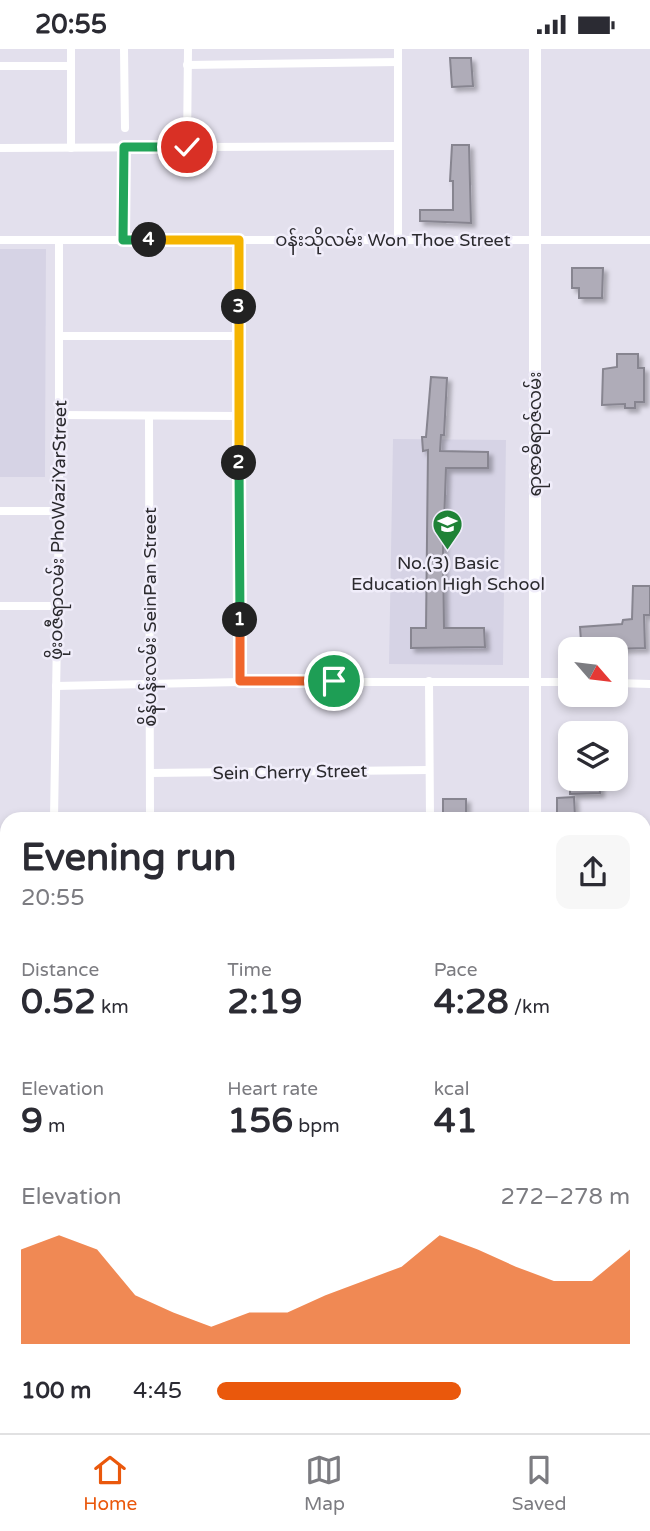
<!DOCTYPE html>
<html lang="en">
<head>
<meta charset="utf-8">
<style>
  body { margin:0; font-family:"Varela Round","Noto Sans Myanmar",sans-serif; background:#f7f7f7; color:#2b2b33; height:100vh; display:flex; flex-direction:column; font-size:26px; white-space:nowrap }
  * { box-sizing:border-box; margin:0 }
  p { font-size:23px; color:#7c7c81 }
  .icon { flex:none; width:38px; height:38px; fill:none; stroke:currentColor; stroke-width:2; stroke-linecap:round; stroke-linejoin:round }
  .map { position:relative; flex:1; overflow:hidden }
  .side { position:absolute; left:0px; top:763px; width:651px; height:621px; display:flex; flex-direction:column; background:#fff; border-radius:21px 21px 0 0; box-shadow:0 4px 10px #0003 }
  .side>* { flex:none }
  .needle { width:46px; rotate:118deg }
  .buttons { position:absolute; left:558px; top:588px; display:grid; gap:14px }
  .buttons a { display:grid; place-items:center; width:70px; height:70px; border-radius:14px; background:#fff; box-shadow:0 4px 10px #0003; font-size:35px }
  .pin { position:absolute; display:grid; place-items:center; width:60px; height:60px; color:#fff; margin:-30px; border:4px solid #fff; border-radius:50%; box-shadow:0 2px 7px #0007 }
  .km { position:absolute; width:35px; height:35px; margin:-18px; border-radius:50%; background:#222; color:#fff; font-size:19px; line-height:35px; text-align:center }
  .round { display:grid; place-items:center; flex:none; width:74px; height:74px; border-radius:14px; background:#f7f7f7 }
  .summary { display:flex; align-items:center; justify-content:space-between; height:119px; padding:0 21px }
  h1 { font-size:38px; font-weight:700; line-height:52px }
  .stats { display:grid; grid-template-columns:repeat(3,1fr); gap:10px; height:119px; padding:7px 21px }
  .stats div { display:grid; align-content:center }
  .stats b { font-size:35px; font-weight:700 }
  .stats small { font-size:19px; font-weight:400 }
  .stats p { font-size:19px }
  .chart { height:196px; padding:14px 21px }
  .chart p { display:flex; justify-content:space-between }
  .chart svg { width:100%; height:126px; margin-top:7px; fill:#ea580c; opacity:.7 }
  ul { padding:0 21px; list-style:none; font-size:23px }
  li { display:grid; grid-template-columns:112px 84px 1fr; align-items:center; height:52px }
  li i { height:18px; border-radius:9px; background:#ea580c }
  .status { display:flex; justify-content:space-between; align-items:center; height:49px; padding:0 35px; background:#fff; direction:ltr }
  .status svg { height:19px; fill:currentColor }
  .tabs { display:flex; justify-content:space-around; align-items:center; height:98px; border-top:2px solid #e1e1e2; background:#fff; font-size:19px; color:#7c7c81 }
  .tabs a { display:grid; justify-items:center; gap:4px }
  .tabs .current { color:#ea580c }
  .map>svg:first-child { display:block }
  .built { fill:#d6d3e5 }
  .building { fill:#afacb8; stroke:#878590; stroke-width:2; filter:url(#shadow) }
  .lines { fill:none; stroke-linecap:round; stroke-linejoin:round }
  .street { stroke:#fff; stroke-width:8 }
  .secondary { stroke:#fff; stroke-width:12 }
  .split-1-casing { stroke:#fff; stroke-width:14 }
  .split-2-casing { stroke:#fff; stroke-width:14 }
  .split-3-casing { stroke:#fff; stroke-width:14 }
  .split-4-casing { stroke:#fff; stroke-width:14 }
  .split-5-casing { stroke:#fff; stroke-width:14 }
  .split-1 { stroke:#f0652b; stroke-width:9 }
  .split-2 { stroke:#22a559; stroke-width:9 }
  .split-3 { stroke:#f5b400; stroke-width:9 }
  .split-4 { stroke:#f5b400; stroke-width:9 }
  .split-5 { stroke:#22a559; stroke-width:9 }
  .labels { text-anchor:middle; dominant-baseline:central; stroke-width:5; stroke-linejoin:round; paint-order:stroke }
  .street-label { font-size:18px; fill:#2b2a2e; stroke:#f0edfa }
  .poi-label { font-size:18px; fill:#2b2a2e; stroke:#f0edfa }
</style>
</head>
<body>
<div class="status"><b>20:55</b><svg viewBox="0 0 49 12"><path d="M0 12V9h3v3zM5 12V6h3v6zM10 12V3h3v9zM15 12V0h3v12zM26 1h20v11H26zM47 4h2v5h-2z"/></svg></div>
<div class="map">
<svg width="650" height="1384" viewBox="0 0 650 1384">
  <defs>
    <filter id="shadow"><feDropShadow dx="4" dy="4" stdDeviation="2" flood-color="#0004"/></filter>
  </defs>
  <rect width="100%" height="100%" fill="#e3e0ed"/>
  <g class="built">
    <polygon points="0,200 46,200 45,428 0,428"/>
    <polygon points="393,390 506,391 503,616 389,615"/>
  </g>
  <g class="building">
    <polygon points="450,9 471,9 473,37 452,38"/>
    <polygon points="452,96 469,96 471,174 420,172 420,161 453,161 453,132 450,132"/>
    <polygon points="572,219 603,219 602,249 579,249 579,239 572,239"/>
    <polygon points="617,305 638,305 638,319 644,319 644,353 635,353 635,359 625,359 625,355 602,356 603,320 617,318"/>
    <polygon points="431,328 447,329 444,386 441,386 440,402 488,403 488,419 446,419 443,501 444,579 484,579 485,598 411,599 411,579 426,579 428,401 423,402 422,388 426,388"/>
    <polygon points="633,537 650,537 650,566 644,566 645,599 611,600 610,591 581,592 580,578 622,575 623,571 632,570"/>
    <polygon points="570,730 599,730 600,744 570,745"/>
    <polygon points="574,748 575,767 557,767 557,749"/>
    <polygon points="443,750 466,750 466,767 443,766"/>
  </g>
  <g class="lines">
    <g class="street">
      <polyline points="124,0 125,79"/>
      <polyline points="398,0 398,191"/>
      <polyline points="187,16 398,13"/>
      <polyline points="0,17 71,17"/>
      <polyline points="187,98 188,0"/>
      <polyline points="0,99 398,97"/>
      <polyline points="71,99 71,0"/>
      <polyline points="0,191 650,191"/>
      <polyline points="123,191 124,98"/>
      <polyline points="239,191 240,633"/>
      <polyline points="59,287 239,287"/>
      <polyline points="59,366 239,367"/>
      <polyline points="149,367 150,770"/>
      <polyline points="0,462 59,462"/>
      <polyline points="0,557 57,557"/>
      <polyline points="429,632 430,770"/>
      <polyline points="616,634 650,635"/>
      <polyline points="56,637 240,633 570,633"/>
      <polyline points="150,724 429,721"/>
      <polyline points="54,770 59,462 59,191"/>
      <polyline points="0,808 7,808"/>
      <polyline points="0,1004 7,1004"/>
      <polyline points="644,1110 650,1109"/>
      <polyline points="0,1230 7,1230"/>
      <polyline points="0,1316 7,1316"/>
      <polyline points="53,1377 54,1384"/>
      <polyline points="432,1377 432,1384"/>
    </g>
    <g class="secondary">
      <polyline points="535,770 535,0"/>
      <polyline points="644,902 650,902"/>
      <polyline points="0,906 7,906"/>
      <polyline points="534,1384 534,1377"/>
    </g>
  </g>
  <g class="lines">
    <defs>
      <polyline id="split-1" points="240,571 240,632 334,632"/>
      <polyline id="split-2" points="239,414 240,571"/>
      <polyline id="split-3" points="239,258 239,414"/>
      <polyline id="split-4" points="149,191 239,191 239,258"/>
      <polyline id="split-5" points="149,191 123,191 124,98 187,98"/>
    </defs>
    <use href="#split-1" class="split-1-casing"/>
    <use href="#split-2" class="split-2-casing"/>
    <use href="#split-3" class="split-3-casing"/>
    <use href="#split-4" class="split-4-casing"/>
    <use href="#split-5" class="split-5-casing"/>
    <use href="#split-1" class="split-1"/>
    <use href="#split-2" class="split-2"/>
    <use href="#split-3" class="split-3"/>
    <use href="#split-4" class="split-4"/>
    <use href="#split-5" class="split-5"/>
  </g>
  <defs>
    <symbol id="school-pin" viewBox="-11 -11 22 30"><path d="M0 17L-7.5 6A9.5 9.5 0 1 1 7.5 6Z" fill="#1f8236" stroke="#f0edfa"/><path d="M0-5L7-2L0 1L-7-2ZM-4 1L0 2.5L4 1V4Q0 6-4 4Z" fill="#fff"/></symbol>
  </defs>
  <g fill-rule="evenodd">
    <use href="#school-pin" x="430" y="458" width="35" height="47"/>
  </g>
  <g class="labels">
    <g class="street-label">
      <text x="393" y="191">ဝန်းသိုလမ်း Won Thoe Street</text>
      <text transform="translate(535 385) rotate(-90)">ရာဇာဓိရာဇ်လမ်း</text>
      <text transform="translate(58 481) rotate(-89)">ဖိုးဝဇီရာလမ်း PhoWaziYarStreet</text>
      <text transform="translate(150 568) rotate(-90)">စိန်ပန်းလမ်း SeinPan Street</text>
      <text transform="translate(290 723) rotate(-1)">Sein Cherry Street</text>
    </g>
    <g class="poi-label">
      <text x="448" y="514">No.(3) Basic<tspan x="448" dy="21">Education High School</tspan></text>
    </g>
  </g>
</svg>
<div class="buttons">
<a><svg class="needle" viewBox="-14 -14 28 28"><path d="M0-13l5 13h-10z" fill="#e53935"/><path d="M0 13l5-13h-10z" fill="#7c7c81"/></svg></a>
<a><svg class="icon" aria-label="layers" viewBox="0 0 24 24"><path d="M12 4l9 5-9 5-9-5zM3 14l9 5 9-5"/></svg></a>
</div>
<div class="pin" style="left:334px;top:632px;background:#1e9e55"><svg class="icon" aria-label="arrive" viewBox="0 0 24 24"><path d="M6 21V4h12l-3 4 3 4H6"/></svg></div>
<div class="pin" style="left:187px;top:98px;background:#d93025"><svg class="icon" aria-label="check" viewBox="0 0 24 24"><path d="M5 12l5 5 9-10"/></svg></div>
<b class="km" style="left:240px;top:571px">1</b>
<b class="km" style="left:239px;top:414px">2</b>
<b class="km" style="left:239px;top:258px">3</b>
<b class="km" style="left:149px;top:191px">4</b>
<section class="side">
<div class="summary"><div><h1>Evening run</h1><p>20:55</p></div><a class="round"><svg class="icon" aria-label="share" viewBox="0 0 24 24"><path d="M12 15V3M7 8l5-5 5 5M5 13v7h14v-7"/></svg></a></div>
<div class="stats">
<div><p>Distance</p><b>0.52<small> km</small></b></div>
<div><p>Time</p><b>2:19</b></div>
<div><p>Pace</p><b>4:28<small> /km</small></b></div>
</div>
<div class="stats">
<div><p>Elevation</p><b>9<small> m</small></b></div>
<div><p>Heart rate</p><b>156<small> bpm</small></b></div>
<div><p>kcal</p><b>41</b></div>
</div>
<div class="chart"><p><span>Elevation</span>272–278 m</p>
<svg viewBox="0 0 160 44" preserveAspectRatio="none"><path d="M0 44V11L10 6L20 11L30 27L40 33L50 38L60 33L70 33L80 27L90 22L100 17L110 6L120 11L130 17L140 22L150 22L160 11V44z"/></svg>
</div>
<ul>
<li><b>100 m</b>4:45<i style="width:59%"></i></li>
</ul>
</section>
</div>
<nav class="tabs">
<a class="current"><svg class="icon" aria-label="home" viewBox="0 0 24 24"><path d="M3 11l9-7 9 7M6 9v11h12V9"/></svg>Home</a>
<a><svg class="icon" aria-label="map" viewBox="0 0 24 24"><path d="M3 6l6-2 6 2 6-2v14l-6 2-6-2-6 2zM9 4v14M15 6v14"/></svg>Map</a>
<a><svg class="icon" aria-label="saved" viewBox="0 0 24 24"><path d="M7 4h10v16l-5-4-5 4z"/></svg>Saved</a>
</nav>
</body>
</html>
